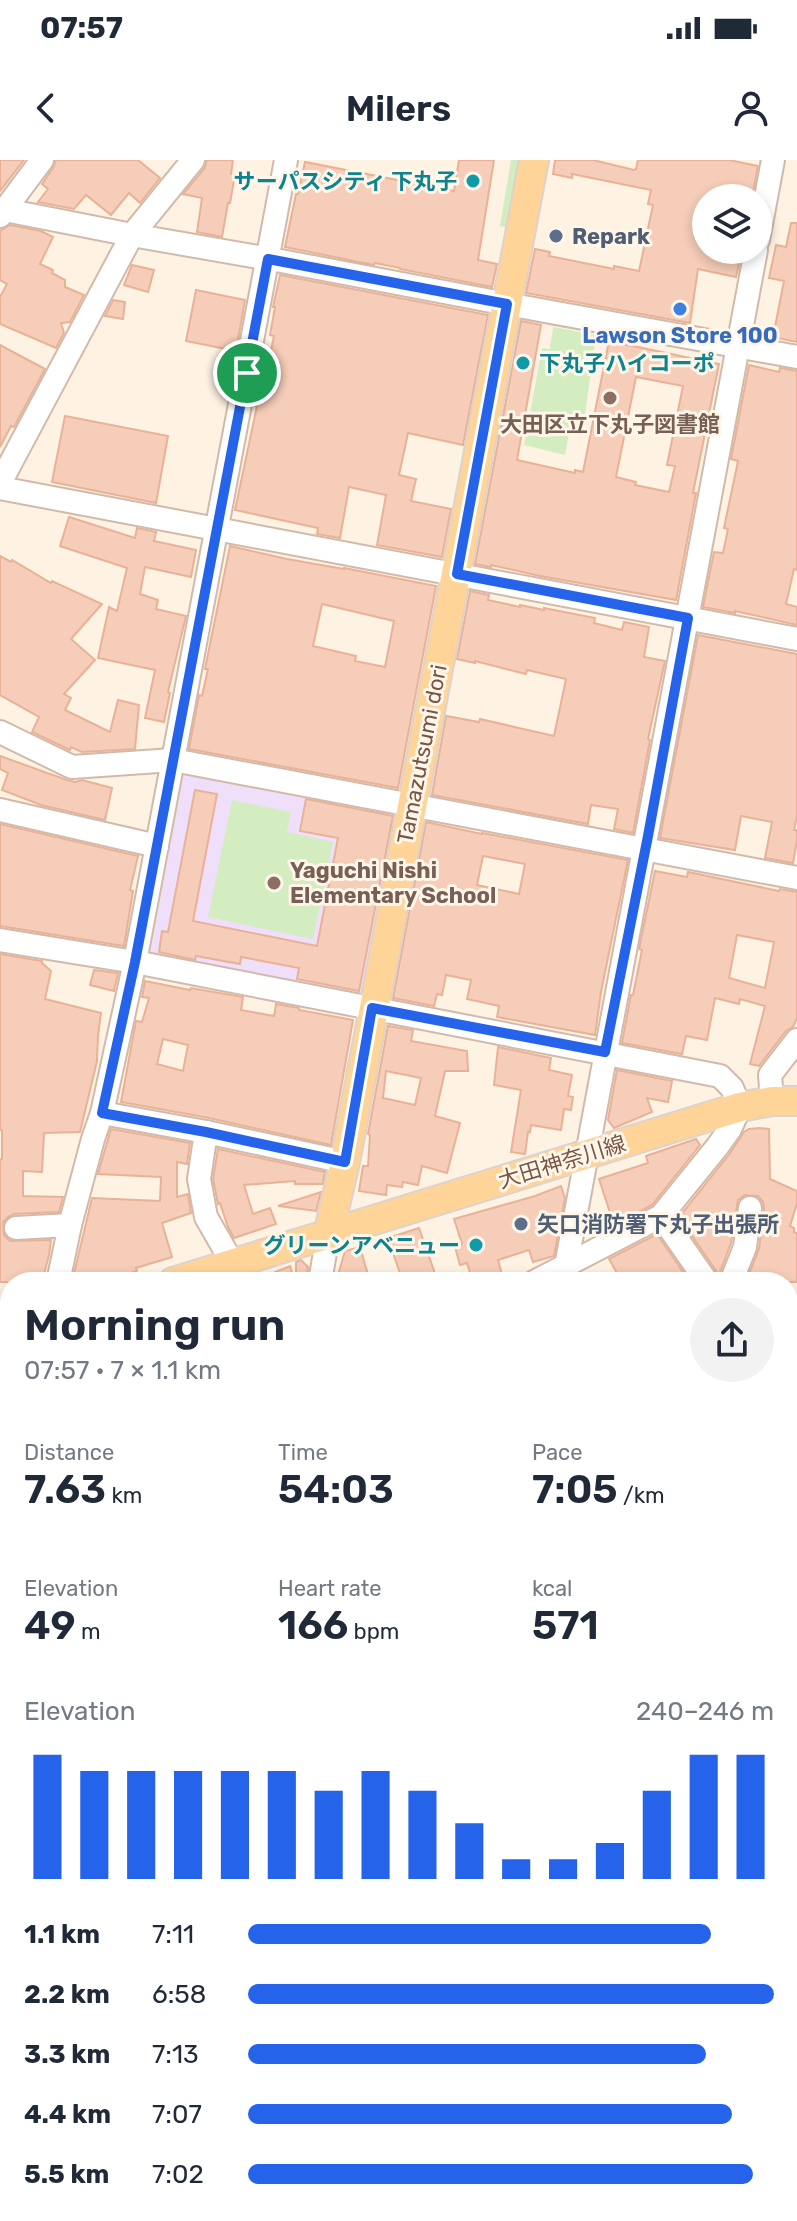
<!DOCTYPE html>
<html lang="en">
<head>
<meta charset="utf-8">
<style>
  body { margin:0; font-family:Rubik,"Noto Sans JP",sans-serif; background:#f2f2f3; color:#1f2937; height:100vh; display:flex; flex-direction:column; font-size:30px; white-space:nowrap }
  * { box-sizing:border-box; margin:0 }
  p { font-size:26px; color:#747a83 }
  .icon { flex:none; width:44px; height:44px; fill:none; stroke:currentColor; stroke-width:2; stroke-linecap:round; stroke-linejoin:round }
  .map { position:relative; flex:1; overflow:hidden }
  .drawer { position:absolute; left:0px; top:1112px; width:798px; height:950px; display:flex; flex-direction:column; background:#fff; border-radius:32px 32px 0 0; box-shadow:0 4px 12px #0003 }
  .drawer>* { flex:none }
  .controls { position:absolute; left:692px; top:24px; display:grid; gap:16px }
  .controls a { display:grid; place-items:center; width:80px; height:80px; border-radius:50%; background:#fff; box-shadow:0 4px 12px #0003; font-size:40px }
  .pin { position:absolute; display:grid; place-items:center; width:68px; height:68px; color:#fff; margin:-34px; border:4px solid #fff; border-radius:50%; box-shadow:0 2px 8px #0007 }
  .round { display:grid; place-items:center; flex:none; width:84px; height:84px; border-radius:42px; background:#f2f2f3 }
  .summary { display:flex; align-items:center; justify-content:space-between; height:136px; padding:0 24px }
  h1 { font-size:44px; font-weight:600; line-height:60px }
  .figures { display:grid; grid-template-columns:repeat(3,1fr); gap:12px; height:136px; padding:8px 24px }
  .figures div { display:grid; align-content:center }
  .figures b { font-size:40px; font-weight:600 }
  .figures small { font-size:22px; font-weight:400 }
  .figures p { font-size:22px }
  .chart { height:224px; padding:16px 24px }
  .chart p { display:flex; justify-content:space-between }
  .chart svg { width:100%; height:144px; margin-top:8px; stroke:#2563eb; stroke-width:6 }
  ul { padding:0 24px; list-style:none; font-size:26px }
  li { display:grid; grid-template-columns:128px 96px 1fr; align-items:center; height:60px }
  li i { height:20px; border-radius:10px; background:#2563eb }
  .status { display:flex; justify-content:space-between; align-items:center; height:56px; padding:0 40px; background:#fff; direction:ltr }
  .status svg { height:22px; fill:currentColor }
  header { display:flex; justify-content:space-between; align-items:center; height:104px; padding:0 24px; background:#fff; font-size:36px; font-weight:600 }
  .map>svg:first-child { display:block }
  .education { fill:#efdffa }
  .green { fill:#d4edc0 }
  .building { fill:#f5cdb8; stroke:#e9b297; stroke-width:2; fill-rule:evenodd }
  .lines { fill:none; stroke-linecap:round; stroke-linejoin:round }
  .minor-casing { stroke:#d2baab; stroke-width:26 }
  .major-casing { stroke:#dcd3cf; stroke-width:32 }
  .minor { stroke:#fff; stroke-width:22 }
  .major { stroke:#ffd498; stroke-width:28 }
  .rail-casing { stroke:#b4a0c8; stroke-width:8 }
  .rail { stroke:#fff6ea; stroke-width:5; stroke-dasharray:15; stroke-linecap:butt }
  .route-casing { stroke:#fff; stroke-width:16 }
  .route { stroke:#2563eb; stroke-width:10 }
  .culture-dot { fill:#0f9aa8; stroke:#fff6ea; stroke-width:3 }
  .service-dot { fill:#5c6f8a; stroke:#fff6ea; stroke-width:3 }
  .shop-dot { fill:#3f7fe0; stroke:#fff6ea; stroke-width:3 }
  .education-dot { fill:#8d6e63; stroke:#fff6ea; stroke-width:3 }
  .labels { text-anchor:middle; dominant-baseline:central; stroke-width:6; stroke-linejoin:round; paint-order:stroke }
  .culture-label { font-size:22px; font-weight:bold; fill:#0d838f; stroke:#fff6ea; text-anchor:end }
  .service-label { font-size:22px; font-weight:bold; fill:#4e5e75; stroke:#fff6ea; text-anchor:start }
  .shop-label { font-size:22px; font-weight:bold; fill:#366cbe; stroke:#fff6ea }
  .education-label { font-size:22px; font-weight:bold; fill:#785e54; stroke:#fff6ea }
  .street-label { font-size:22px; fill:#785647; stroke:#fff6ea }
</style>
</head>
<body>
<div class="status"><b>07:57</b><svg viewBox="0 0 49 12"><path d="M0 12V9h3v3zM5 12V6h3v6zM10 12V3h3v9zM15 12V0h3v12zM26 1h20v11H26zM47 4h2v5h-2z"/></svg></div>
<header><svg class="icon" aria-label="back" viewBox="0 0 24 24"><path d="M15 5l-7 7 7 7"/></svg>Milers<svg class="icon" aria-label="person" viewBox="0 0 24 24"><circle cx="12" cy="8" r="4"/><path d="M4 21q1-7 8-7t8 7"/></svg></header>
<div class="map">
<svg width="797" height="2061" viewBox="0 0 797 2061">
  <rect width="100%" height="100%" fill="#fef2e3"/>
  <polygon class="education" points="184,611 400,652 363,835 150,793"/>
  <g class="green">
    <polygon points="511,0 534,0 521,70 500,66"/>
    <polygon points="553,167 596,175 583,269 570,268 565,295 524,285 542,188 550,189"/>
    <polygon points="232,640 291,652 287,672 333,682 313,779 208,757"/>
  </g>
  <g class="building">
    <polygon points="0,0 24,0 0,31"/>
    <polygon points="56,0 138,0 160,18 140,43 129,33 111,55 86,35 74,49 38,42 48,29 42,24 53,8"/>
    <polygon points="207,0 233,0 231,14 235,15 230,43 228,43 222,77 197,72 202,38 183,34 204,9"/>
    <polygon points="459,0 494,0 478,100 497,104 492,127 400,109 400,108 375,103 374,105 285,87 296,34 298,34 305,2 454,31"/>
    <polygon points="555,0 593,0 634,10 636,9 638,0 729,0 758,6 752,38 706,38 706,90 742,90 736,117 698,109 690,163 526,133 535,89 550,92 549,96 614,109 614,106 639,111 653,45 648,44 651,30 572,14 572,18 553,14"/>
    <polygon points="791,63 797,63 797,182 773,177 784,121 769,118 776,85 786,87"/>
    <polygon points="10,65 41,71 53,77 40,104 53,110 52,113 65,120 65,127 84,135 70,162 61,163 64,173 56,188 0,164 0,137 7,124 0,120 0,71"/>
    <polygon points="132,105 154,110 148,132 124,125"/>
    <polygon points="280,115 488,155 463,285 408,273 399,315 416,319 411,341 451,349 442,397 377,385 386,335 349,327 340,378 317,374 318,368 235,350 257,246 255,246 259,224 264,225 274,176 270,175 275,147 273,147"/>
    <polygon points="196,130 245,140 236,191 186,181"/>
    <polygon points="113,140 125,142 123,159 105,156"/>
    <path d="M 521,161 L 541,165 L 517,300 L 575,313 L 575,310 L 583,312 L 609,181 L 719,204 L 693,333 L 696,333 L 676,440 L 540,416 L 491,405 L 491,407 L 475,404 ZM 636,217 L 683,226 L 667,305 L 675,306 L 669,332 L 635,325 L 636,322 L 616,317 Z"/>
    <polygon points="0,185 45,209 14,267 11,266 0,287"/>
    <polygon points="749,205 779,212 780,208 797,211 797,410 794,409 786,444 797,447 797,465 735,451 735,453 703,447 714,392 723,393 728,369 724,368 738,301 731,299"/>
    <polygon points="65,256 168,276 156,343 52,322"/>
    <polygon points="69,357 135,378 137,368 156,372 154,381 196,390 191,417 145,407 140,434 158,440 156,449 186,456 168,532 170,533 164,562 145,558 155,510 98,498 109,447 117,451 127,408 60,386"/>
    <path d="M 230,386 L 287,399 L 344,409 L 344,408 L 436,426 L 398,628 L 189,589 L 199,535 L 202,536 L 208,509 L 205,509 L 207,499 ZM 322,444 L 394,461 L 385,507 L 355,501 L 356,496 L 313,486 Z"/>
    <polygon points="0,396 11,402 12,400 51,423 52,421 102,444 71,479 95,500 64,534 71,538 65,550 110,572 118,540 139,545 135,589 82,592 71,587 70,590 32,572 39,557 0,535"/>
    <polygon points="470,431 489,435 488,440 520,447 520,445 544,450 544,448 595,458 594,463 622,470 624,462 649,467 644,497 665,501 648,579 650,580 633,673 614,669 618,649 591,645 588,664 432,635 446,556 479,562 480,559 554,576 566,519 527,510 526,514 475,501 475,503 457,499"/>
    <polygon points="698,475 797,494 797,656 794,670 797,670 797,681 793,703 765,698 772,662 741,656 735,690 660,678"/>
    <polygon points="0,596 67,620 75,622 82,620 112,628 105,660 41,645 2,630 8,613 0,609"/>
    <polygon points="195,630 217,634 193,761 317,786 338,678 300,671 306,639 393,656 359,831 297,819 299,808 241,797 240,804 196,796 195,800 159,792 162,771 168,772"/>
    <path d="M 426,662 L 482,674 L 482,673 L 628,700 L 601,832 L 595,875 L 497,857 L 499,846 L 467,839 L 471,820 L 446,815 L 442,835 L 437,834 L 434,846 L 393,838 ZM 483,696 L 525,704 L 519,734 L 477,725 Z"/>
    <polygon points="0,664 138,696 130,730 133,731 124,786 0,766"/>
    <path d="M 655,711 L 687,717 L 688,712 L 779,731 L 780,729 L 797,732 L 797,858 L 793,867 L 786,871 L 759,906 L 750,904 L 765,846 L 740,839 L 739,844 L 715,838 L 707,880 L 686,876 L 682,894 L 622,883 L 631,835 L 633,835 L 642,790 L 639,789 ZM 737,775 L 774,782 L 765,828 L 729,818 Z"/>
    <polygon points="0,794 42,801 42,803 51,811 45,839 101,853 98,876 97,901 80,972 44,973 42,1012 23,1011 23,1036 63,1037 59,1052 14,1054 8,1057 3,1062 4,1075 10,1081 51,1080 49,1095 42,1122 0,1122 0,999 2,999 2,970 0,970"/>
    <polygon points="94,810 118,813 114,831 90,825"/>
    <path d="M 145,821 L 190,830 L 191,828 L 243,837 L 241,850 L 274,856 L 276,844 L 299,848 L 299,850 L 353,860 L 331,985 L 209,958 L 121,942 L 136,861 L 142,862 L 149,838 L 142,837 ZM 163,879 L 188,885 L 183,911 L 157,904 Z"/>
    <path d="M 388,866 L 413,870 L 411,881 L 467,891 L 468,911 L 445,911 L 435,956 L 460,963 L 447,1013 L 422,1006 L 418,1025 L 403,1022 L 402,1027 L 387,1025 L 386,1035 L 359,1031 L 363,1006 L 368,1006 L 370,975 L 368,974 ZM 386,911 L 421,918 L 415,945 L 383,938 Z"/>
    <polygon points="498,887 551,898 549,910 572,915 568,936 573,937 571,950 564,949 561,970 531,965 530,972 528,972 525,994 511,992 521,930 494,925"/>
    <polygon points="617,910 672,921 668,942 647,938 652,952 614,968 608,960"/>
    <polygon points="760,968 769,969 770,1019 797,1031 797,1043 790,1066 794,1068 794,1072 797,1073 797,1122 752,1122 747,1119 759,1089 764,1049 763,1042 758,1036 745,1035 738,1040 731,1083 719,1115 679,1057 728,996 744,972 749,969"/>
    <polygon points="111,969 190,983 187,1004 177,1002 177,1037 188,1034 191,1053 162,1063 172,1097 136,1108 137,1111 105,1122 74,1122 73,1118 92,1038 160,1041 161,1017 98,1014"/>
    <polygon points="696,979 700,985 652,1045 614,1065 599,1019 648,1003 646,996"/>
    <polygon points="218,989 325,1012 323,1024 295,1024 295,1021 244,1025 253,1054 270,1048 276,1064 234,1078 228,1067 220,1043 218,1044 213,1019"/>
    <polygon points="561,1026 565,1038 554,1096 533,1102 529,1090 498,1100 504,1122 473,1122 467,1103 460,1105 455,1087 462,1084 454,1059 535,1036"/>
    <polygon points="321,1032 316,1051 278,1046"/>
    <polygon points="419,1068 438,1122 403,1122 388,1078"/>
    <polygon points="657,1074 690,1122 622,1122 609,1099"/>
    <polygon points="360,1087 370,1122 336,1122 345,1091"/>
    <polygon points="301,1100 308,1107 306,1122 296,1122 296,1102"/>
    <polygon points="290,1106 295,1122 279,1122 275,1112"/>
  </g>
  <g class="lines">
    <defs>
      <g id="minor">
        <polyline points="0,49 132,75 281,101 507,144 797,197"/>
        <polyline points="0,56 42,0"/>
        <polyline points="758,80 773,0"/>
        <polyline points="0,323 132,75 193,0"/>
        <polyline points="0,328 797,479"/>
        <polyline points="0,572 72,607 173,600 797,718"/>
        <polyline points="0,650 157,686"/>
        <polyline points="0,780 135,802 720,916 732,928 740,947 730,969 717,987 661,1056 534,1122"/>
        <polyline points="772,941 770,915 797,880"/>
        <polyline points="102,953 206,972 345,1002"/>
        <polyline points="206,972 199,1019 206,1057 233,1104"/>
        <polyline points="661,1056 707,1122"/>
        <polyline points="16,1068 70,1065"/>
        <polyline points="566,1106 756,90"/>
        <polyline points="58,1122 70,1065 93,979 102,953 135,802 286,0"/>
        <polyline points="320,1122 328,1075"/>
        <polyline points="731,1122 745,1087 750,1048"/>
        <polyline points="788,1212 797,1213"/>
        <polyline points="0,1359 10,1319"/>
        <polyline points="0,1387 10,1382"/>
        <polyline points="788,1471 797,1473"/>
        <polyline points="0,1571 10,1570"/>
        <polyline points="788,1759 797,1761"/>
        <polyline points="788,2022 797,2023"/>
        <polyline points="253,2052 258,2061"/>
        <polyline points="308,2061 314,2052"/>
        <polyline points="454,2061 456,2052"/>
        <polyline points="635,2061 636,2052"/>
      </g>
      <g id="major">
        <polyline points="328,1075 345,1002 534,0"/>
        <polyline points="173,1122 740,947 772,941 797,941"/>
        <polyline points="0,1177 10,1174"/>
      </g>
    </defs>
    <use href="#minor" class="minor-casing"/>
    <use href="#major" class="major-casing"/>
    <use href="#minor" class="minor"/>
    <use href="#major" class="major"/>
    <defs>
      <g id="rail">
        <polyline points="0,1965 10,2006"/>
        <polyline points="0,2001 10,2061"/>
      </g>
    </defs>
    <use href="#rail" class="rail-casing"/>
    <use href="#rail" class="rail"/>
  </g>
  <g class="lines">
    <defs>
      <polygon id="route" points="268,99 507,144 457,414 688,458 648,676 605,892 372,848 345,1002 206,972 102,953 135,802"/>
    </defs>
    <use href="#route" class="route-casing"/>
    <use href="#route" class="route"/>
  </g>
  <g class="culture-dot">
    <circle cx="473" cy="21" r="8"/>
    <circle cx="523" cy="203" r="8"/>
    <circle cx="476" cy="1085" r="8"/>
  </g>
  <g class="service-dot">
    <circle cx="556" cy="76" r="8"/>
    <circle cx="521" cy="1064" r="8"/>
  </g>
  <circle class="shop-dot" cx="680" cy="149" r="8"/>
  <g class="education-dot">
    <circle cx="610" cy="238" r="8"/>
    <circle cx="274" cy="723" r="8"/>
  </g>
  <g class="labels">
    <g class="culture-label">
      <text x="457" y="21">サーパスシティ 下丸子</text>
      <text x="539" y="203" text-anchor="start">下丸子ハイコーポ</text>
      <text x="460" y="1085">グリーンアベニュー</text>
    </g>
    <g class="service-label">
      <text x="572" y="76">Repark</text>
      <text x="537" y="1064">矢口消防署下丸子出張所</text>
    </g>
    <g class="shop-label">
      <text x="680" y="175">Lawson Store 100</text>
    </g>
    <g class="education-label">
      <text x="610" y="264">大田区立下丸子図書館</text>
      <text x="290" y="710" text-anchor="start">Yaguchi Nishi<tspan x="290" dy="25">Elementary School</tspan></text>
    </g>
    <g class="street-label">
      <text transform="translate(422 594) rotate(-79)">Tamazutsumi dori</text>
      <text transform="translate(562 1002) rotate(-17)">大田神奈川線</text>
    </g>
  </g>
</svg>
<div class="controls">
<a><svg class="icon" aria-label="layers" viewBox="0 0 24 24"><path d="M12 4l9 5-9 5-9-5zM3 14l9 5 9-5"/></svg></a>
</div>
<div class="pin" style="left:247px;top:213px;background:#1e9e55"><svg class="icon" aria-label="arrive" viewBox="0 0 24 24"><path d="M6 21V4h12l-3 4 3 4H6"/></svg></div>
<section class="drawer">
<div class="summary"><div><h1>Morning run</h1><p>07:57 · 7 × 1.1 km</p></div><a class="round"><svg class="icon" aria-label="share" viewBox="0 0 24 24"><path d="M12 15V3M7 8l5-5 5 5M5 13v7h14v-7"/></svg></a></div>
<div class="figures">
<div><p>Distance</p><b>7.63<small> km</small></b></div>
<div><p>Time</p><b>54:03</b></div>
<div><p>Pace</p><b>7:05<small> /km</small></b></div>
</div>
<div class="figures">
<div><p>Elevation</p><b>49<small> m</small></b></div>
<div><p>Heart rate</p><b>166<small> bpm</small></b></div>
<div><p>kcal</p><b>571</b></div>
</div>
<div class="chart"><p><span>Elevation</span>240–246 m</p>
<svg viewBox="0 0 160 44" preserveAspectRatio="none"><path d="M5 44V6M15 44V11M25 44V11M35 44V11M45 44V11M55 44V11M65 44V17M75 44V11M85 44V17M95 44V27M105 44V38M115 44V38M125 44V33M135 44V17M145 44V6M155 44V6"/></svg>
</div>
<ul>
<li><b>1.1 km</b>7:11<i style="width:88%"></i></li>
<li><b>2.2 km</b>6:58<i style="width:100%"></i></li>
<li><b>3.3 km</b>7:13<i style="width:87%"></i></li>
<li><b>4.4 km</b>7:07<i style="width:92%"></i></li>
<li><b>5.5 km</b>7:02<i style="width:96%"></i></li>
</ul>
</section>
</div>
</body>
</html>
